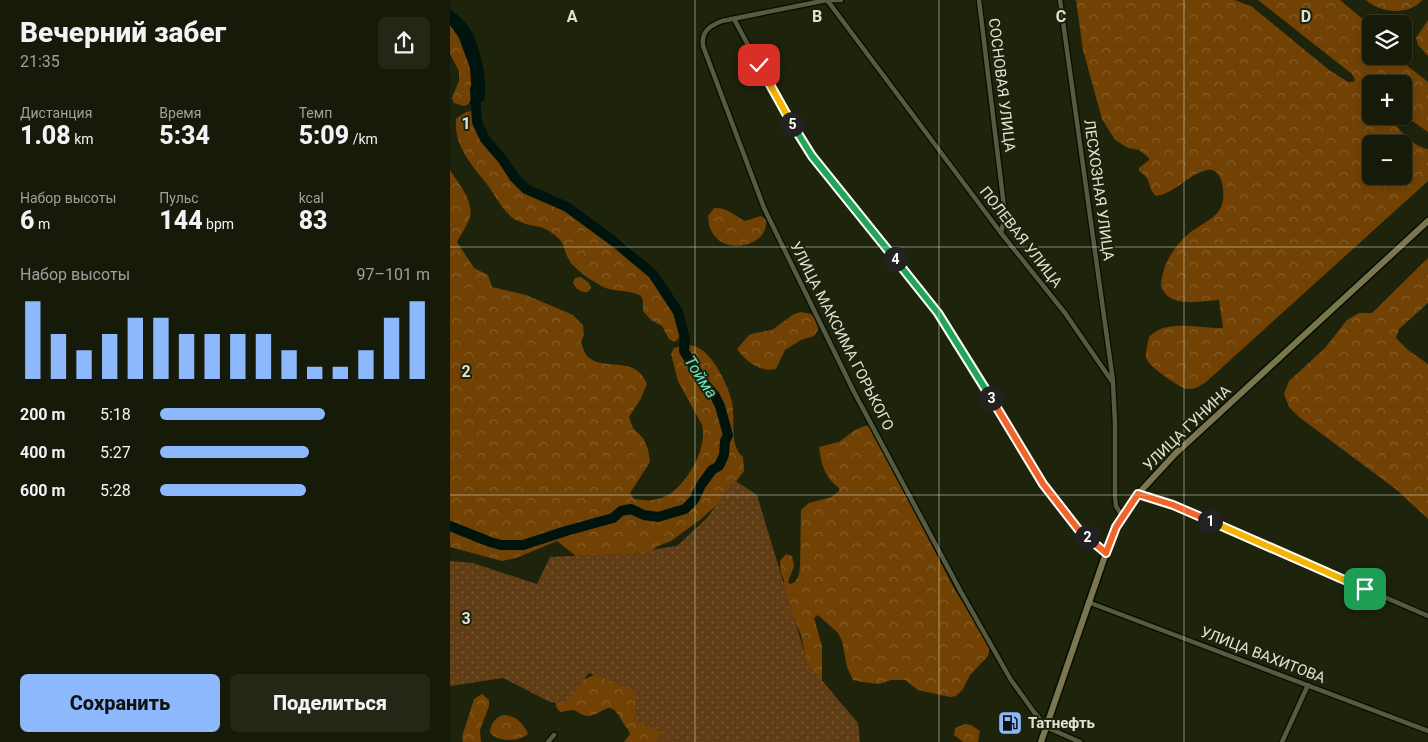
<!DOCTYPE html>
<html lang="ru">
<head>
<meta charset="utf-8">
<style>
  body { margin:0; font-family:Roboto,sans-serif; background:#232716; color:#f1f3f6; height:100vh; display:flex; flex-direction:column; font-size:19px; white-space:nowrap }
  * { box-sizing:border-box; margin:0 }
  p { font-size:16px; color:#9ea19c }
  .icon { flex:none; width:28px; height:28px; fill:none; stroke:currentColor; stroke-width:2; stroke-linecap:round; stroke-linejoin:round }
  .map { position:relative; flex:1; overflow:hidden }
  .details { display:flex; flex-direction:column; background:#161a08; width:450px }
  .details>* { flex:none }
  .controls { position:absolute; left:912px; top:15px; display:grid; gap:10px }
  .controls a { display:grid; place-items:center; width:50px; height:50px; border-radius:8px; background:#161a08; box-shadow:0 2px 8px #0003,0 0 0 1px #353829; font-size:25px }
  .pin { position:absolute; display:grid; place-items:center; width:42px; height:42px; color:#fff; margin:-21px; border-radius:10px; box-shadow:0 2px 8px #0006 }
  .km { position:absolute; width:25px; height:25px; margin:-12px; border-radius:50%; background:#222; color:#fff; font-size:14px; line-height:25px; text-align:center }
  .round { display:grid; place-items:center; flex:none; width:52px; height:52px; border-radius:8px; background:#232716 }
  .head { display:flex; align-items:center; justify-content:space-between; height:85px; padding:0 20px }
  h1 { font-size:28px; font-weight:800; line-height:38px }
  .figures { display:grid; grid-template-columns:repeat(3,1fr); gap:8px; height:85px; padding:5px 20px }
  .figures div { display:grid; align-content:center }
  .figures b { font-size:25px; font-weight:800 }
  .figures small { font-size:14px; font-weight:400 }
  .figures p { font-size:14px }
  .chart { height:140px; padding:10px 20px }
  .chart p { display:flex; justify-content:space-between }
  .chart svg { width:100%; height:90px; margin-top:5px; stroke:#8db9fc; stroke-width:6 }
  .primary-button { display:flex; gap:10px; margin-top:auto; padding:10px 20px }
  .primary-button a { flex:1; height:58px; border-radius:8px; background:#8db9fc; color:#111; font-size:20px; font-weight:800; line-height:58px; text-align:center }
  .primary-button a+a { background:#232716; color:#f1f3f6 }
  ul { padding:0 20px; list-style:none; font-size:16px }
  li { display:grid; grid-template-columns:80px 60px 1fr; align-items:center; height:38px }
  li i { height:12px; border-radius:6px; background:#8db9fc }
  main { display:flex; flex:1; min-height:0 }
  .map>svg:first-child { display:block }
  .forest { fill:url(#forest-crowns); fill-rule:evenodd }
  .garden { fill:url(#garden-dots) }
  .water { fill:#00140e }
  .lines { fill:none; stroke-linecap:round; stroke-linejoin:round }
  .river { stroke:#00140e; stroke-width:10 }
  .street-casing { stroke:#080c00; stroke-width:7 }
  .secondary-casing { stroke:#080c00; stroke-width:9 }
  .street { stroke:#555b41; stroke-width:4.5 }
  .secondary { stroke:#7a774f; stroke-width:6 }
  .split-1-casing { stroke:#fff; stroke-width:10 }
  .split-2-casing { stroke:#fff; stroke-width:10 }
  .split-3-casing { stroke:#fff; stroke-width:10 }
  .split-4-casing { stroke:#fff; stroke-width:10 }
  .split-5-casing { stroke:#fff; stroke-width:10 }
  .split-6-casing { stroke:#fff; stroke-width:10 }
  .split-1 { stroke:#f5b400; stroke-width:6 }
  .split-2 { stroke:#f0652b; stroke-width:6 }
  .split-3 { stroke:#f0652b; stroke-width:6 }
  .split-4 { stroke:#22a559; stroke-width:6 }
  .split-5 { stroke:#22a559; stroke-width:6 }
  .split-6 { stroke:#f5b400; stroke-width:6 }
  .grid { fill:none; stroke:#dfe3d4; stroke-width:1; stroke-opacity:0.55 }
  .labels { text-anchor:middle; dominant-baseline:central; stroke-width:4; stroke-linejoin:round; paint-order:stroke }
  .street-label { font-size:15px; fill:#dfe3d4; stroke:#1e230b }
  .poi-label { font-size:15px; font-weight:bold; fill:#dfe3d4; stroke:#1e230b; text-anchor:start }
  .water-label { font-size:16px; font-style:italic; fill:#64e7c9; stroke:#1e230b }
  .grid-label { font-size:16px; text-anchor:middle; font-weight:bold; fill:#dfe3d4; stroke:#1e230b; stroke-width:4; stroke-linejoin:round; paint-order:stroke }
</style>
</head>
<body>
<main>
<section class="details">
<div class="head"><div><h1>Вечерний забег</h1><p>21:35</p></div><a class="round"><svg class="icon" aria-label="share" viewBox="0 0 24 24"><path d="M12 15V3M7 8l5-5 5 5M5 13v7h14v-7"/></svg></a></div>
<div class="figures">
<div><p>Дистанция</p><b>1.08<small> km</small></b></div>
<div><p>Время</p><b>5:34</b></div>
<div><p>Темп</p><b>5:09<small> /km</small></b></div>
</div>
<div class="figures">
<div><p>Набор высоты</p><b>6<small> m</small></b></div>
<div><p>Пульс</p><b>144<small> bpm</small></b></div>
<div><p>kcal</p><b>83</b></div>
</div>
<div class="chart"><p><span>Набор высоты</span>97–101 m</p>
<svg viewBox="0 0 160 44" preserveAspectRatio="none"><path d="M5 44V6M15 44V22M25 44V30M35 44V22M45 44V14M55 44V14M65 44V22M75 44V22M85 44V22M95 44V22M105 44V30M115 44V38M125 44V38M135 44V30M145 44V14M155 44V6"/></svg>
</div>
<ul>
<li><b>200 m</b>5:18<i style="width:61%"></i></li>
<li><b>400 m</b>5:27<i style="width:55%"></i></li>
<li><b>600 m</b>5:28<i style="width:54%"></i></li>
</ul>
<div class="primary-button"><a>Сохранить</a><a>Поделиться</a></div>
</section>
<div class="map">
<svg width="978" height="742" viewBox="0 0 978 742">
  <defs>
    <pattern id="forest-crowns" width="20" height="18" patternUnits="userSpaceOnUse" patternTransform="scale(1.25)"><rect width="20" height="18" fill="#724204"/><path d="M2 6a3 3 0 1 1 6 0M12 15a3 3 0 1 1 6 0" fill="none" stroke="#865d28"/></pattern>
    <pattern id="garden-dots" width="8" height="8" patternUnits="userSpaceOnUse" patternTransform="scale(1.25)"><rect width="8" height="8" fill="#613d16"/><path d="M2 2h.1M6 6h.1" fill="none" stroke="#775937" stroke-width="1.8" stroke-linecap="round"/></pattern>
  </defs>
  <rect width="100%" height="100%" fill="#1e230b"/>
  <g class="forest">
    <path d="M 626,0 L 784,0 L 801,6 L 879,70 L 898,82 L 903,82 L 905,80 L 902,74 L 808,0 L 890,0 L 916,22 L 921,30 L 921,56 L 945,56 L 978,82 L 978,132 L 954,115 L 954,84 L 921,84 L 921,116 L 937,116 C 949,128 961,146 978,149 L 978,181 L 756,382 C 750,386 746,389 738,389 C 731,389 700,367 697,360 C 694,354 698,344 699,337 C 716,318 751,329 773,328 L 769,300 C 750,301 719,309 711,286 C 712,264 725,244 742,231 C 753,223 765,219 771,207 C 776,197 774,167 757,170 C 738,174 726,193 706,196 C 696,187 704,181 689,171 L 689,168 L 699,160 L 699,158 L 689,150 L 678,148 L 665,140 L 652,119 L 633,50 ZM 921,144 L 954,144 L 954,176 L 921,176 Z"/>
    <path d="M 916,0 L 972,0 C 959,16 930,13 916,0 Z"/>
    <polygon points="978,20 978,56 968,45 966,38"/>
    <path d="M 0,25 C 15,40 30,84 19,104 L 14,106 L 4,103 L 2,98 L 9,81 L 9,71 L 0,54 Z"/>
    <path d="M 22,111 L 24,113 L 34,140 L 65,172 L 72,182 L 97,198 L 131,212 L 147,225 L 172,241 L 195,261 L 206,273 L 220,295 L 229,332 C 230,337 228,340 224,342 L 219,339 L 212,326 L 201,320 L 193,311 L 193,301 L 191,296 C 177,288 163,294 148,284 C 138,278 121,267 117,256 C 114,250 115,245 109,239 C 104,234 97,229 90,227 C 80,225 73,224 64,219 C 52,210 45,195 36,183 C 20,163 4,145 6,119 L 16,112 Z"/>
    <path d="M 0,170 C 8,183 24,201 20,217 C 17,226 11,234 7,242 L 24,268 L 38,275 L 42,287 L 76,295 L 123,315 L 133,325 L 134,335 L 131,342 C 133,347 134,353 138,357 C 155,372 185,354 197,384 L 190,400 L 179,417 L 183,428 L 193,438 L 198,449 L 200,462 L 180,493 L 184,499 C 196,501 207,501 218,495 C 238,483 258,447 252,425 L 228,381 L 221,354 L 224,348 C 231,347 238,344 244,346 C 262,351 278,385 282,402 C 286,420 278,444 293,457 L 294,471 L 272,500 L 251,519 L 221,541 L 208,546 L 178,566 L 136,564 L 107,541 L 66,558 L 52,561 L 0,547 Z"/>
    <path d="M 264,208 C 277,207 284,215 295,221 L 311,216 L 316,220 C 320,250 259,260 258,216 Z"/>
    <polygon points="978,258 978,303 949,329 946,338 958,350 978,364 978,519 947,490 849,417 839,407 834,394 839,381 875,348 897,320 909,313 922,313"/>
    <path d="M 131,277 L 139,283 L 141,288 L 138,292 C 131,293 126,289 123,283 L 125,278 Z"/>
    <path d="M 351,312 L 361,314 L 366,319 L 368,330 L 364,336 L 351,340 L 335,350 L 326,369 C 311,373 295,361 287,349 L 299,335 L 305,333 L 322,330 L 344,314 Z"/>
    <path d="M 414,426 L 419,426 L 423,432 L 505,590 L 540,646 L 538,656 L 520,675 L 513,689 L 506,696 L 500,697 L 468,690 L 455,680 L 441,680 L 429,684 L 412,682 L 403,680 L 397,667 L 392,641 L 388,633 L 368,615 L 364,618 L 372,646 L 372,683 L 359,705 L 355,655 L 351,635 L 332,590 L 334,580 L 331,573 L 330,561 L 336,554 L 342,556 L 344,566 L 338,582 L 340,584 L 345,582 L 349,575 L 350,566 L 351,510 L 359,503 L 381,497 L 389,491 L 389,488 C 375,478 371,464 369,447 L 389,442 L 405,430 Z"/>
    <path d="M 151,672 L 190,683 L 217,742 L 174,742 L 180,734 C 179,729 174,726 172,721 C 158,695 155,716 136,716 C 131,715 127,710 122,710 C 118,710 114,712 110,712 L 106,707 L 105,699 L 125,680 L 135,679 Z"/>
    <polygon points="32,694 39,700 39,706 30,730 31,742 13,742 12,737 24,699"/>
    <path d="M 53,715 C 66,715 73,723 78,734 C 68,742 49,742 40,733 C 40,724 45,718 53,715 Z"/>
    <polygon points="515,724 521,725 530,731 528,742 513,742 504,735 505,728"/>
  </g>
  <polygon class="garden" points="284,480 307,495 358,664 408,723 410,742 206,742 211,732 184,720 186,692 139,673 115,704 100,702 53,678 0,686 0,561 23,563 87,584 100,557 180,553 227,546 257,518"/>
  <path class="water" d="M 0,9 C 8,15 17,23 22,32 C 30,49 39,83 34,101 L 19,104 L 22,97 L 20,68 L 9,38 L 0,25 Z"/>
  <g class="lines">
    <polyline class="river" points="0,526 40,542 51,545 73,545 116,531 163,518 171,511 181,509 194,515 208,517 235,509 244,500 251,485 262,470 269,466 274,455 275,441 278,435 270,406 265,396 255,384 234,351 235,338 228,312 203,274 166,243 117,207 76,189 64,177 53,160 35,139 27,122 25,89"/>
    <defs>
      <g id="street">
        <polyline points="377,0 551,233 615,313 663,383 665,423 665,497 666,506 672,516"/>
        <path d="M 391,0 L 377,0 L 272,21 C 259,26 251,32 253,46 L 314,208 L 404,392 L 511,592 L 561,680 L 584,712 L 596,727 L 630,742"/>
        <polyline points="529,0 555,215 551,233"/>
        <polyline points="610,0 663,381"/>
        <polyline points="284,19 334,112 362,156 488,313 593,484 628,529 656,553"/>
        <polyline points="688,494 723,505 978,616"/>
        <polyline points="638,602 978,731"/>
        <polyline points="98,742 104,735"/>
        <polyline points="832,742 858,685"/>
      </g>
      <polyline id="secondary" points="591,742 656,553 666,527 672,516 688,494 725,454 978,221"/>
    </defs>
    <use href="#street" class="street-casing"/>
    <use href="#secondary" class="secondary-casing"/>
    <use href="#street" class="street"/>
    <use href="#secondary" class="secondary"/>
  </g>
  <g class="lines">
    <defs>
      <polyline id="split-1" points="760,521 915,589"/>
      <polyline id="split-2" points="637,537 656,553 666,527 688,494 723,505 760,521"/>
      <polyline id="split-3" points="541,398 593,484 628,529 637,537"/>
      <polyline id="split-4" points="445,259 488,313 541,398"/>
      <polyline id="split-5" points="342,124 362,156 445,259"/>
      <polyline id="split-6" points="309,65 342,124"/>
    </defs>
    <use href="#split-1" class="split-1-casing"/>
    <use href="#split-2" class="split-2-casing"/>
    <use href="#split-3" class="split-3-casing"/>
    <use href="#split-4" class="split-4-casing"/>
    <use href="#split-5" class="split-5-casing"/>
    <use href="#split-6" class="split-6-casing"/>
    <use href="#split-1" class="split-1"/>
    <use href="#split-2" class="split-2"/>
    <use href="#split-3" class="split-3"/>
    <use href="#split-4" class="split-4"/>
    <use href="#split-5" class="split-5"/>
    <use href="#split-6" class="split-6"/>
  </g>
  <path class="grid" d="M 245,0 L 245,742M 489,0 L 489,742M 734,0 L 734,742M 0,247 L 978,247M 0,495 L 978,495"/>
  <defs>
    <symbol id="fuel-square" viewBox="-11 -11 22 22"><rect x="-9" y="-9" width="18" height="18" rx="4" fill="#8db9fc" stroke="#1e230b"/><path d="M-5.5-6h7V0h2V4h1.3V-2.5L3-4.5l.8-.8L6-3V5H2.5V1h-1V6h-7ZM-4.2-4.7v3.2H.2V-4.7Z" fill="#111"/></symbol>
  </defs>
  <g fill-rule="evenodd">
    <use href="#fuel-square" x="546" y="709" width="28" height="28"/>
  </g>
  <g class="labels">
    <g class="street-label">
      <text transform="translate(552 85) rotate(83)">СОСНОВАЯ УЛИЦА</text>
      <text transform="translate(649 190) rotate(82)">ЛЕСХОЗНАЯ УЛИЦА</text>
      <text transform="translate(571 237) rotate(52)">ПОЛЕВАЯ УЛИЦА</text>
      <text transform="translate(392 336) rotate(63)">УЛИЦА МАКСИМА ГОРЬКОГО</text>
      <text transform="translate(737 428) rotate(-44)">УЛИЦА ГУНИНА</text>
      <text transform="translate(813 655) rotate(21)">УЛИЦА ВАХИТОВА</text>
    </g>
    <g class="poi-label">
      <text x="578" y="723">Татнефть</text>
    </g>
    <g class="water-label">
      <text transform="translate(251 377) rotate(57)">Тойма</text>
    </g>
  </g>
  <g class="grid-label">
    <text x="122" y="22">A</text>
    <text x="367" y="22">B</text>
    <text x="611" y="22">C</text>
    <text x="856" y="22">D</text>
    <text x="16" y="129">1</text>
    <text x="16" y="377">2</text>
    <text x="16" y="624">3</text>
  </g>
</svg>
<div class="controls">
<a><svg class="icon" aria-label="layers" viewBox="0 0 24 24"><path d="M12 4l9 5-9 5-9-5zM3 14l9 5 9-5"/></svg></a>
<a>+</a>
<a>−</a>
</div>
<div class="pin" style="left:915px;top:589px;background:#1e9e55"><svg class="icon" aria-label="arrive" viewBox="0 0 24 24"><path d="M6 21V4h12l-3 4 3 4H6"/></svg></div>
<div class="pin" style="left:309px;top:65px;background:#d93025"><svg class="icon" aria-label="check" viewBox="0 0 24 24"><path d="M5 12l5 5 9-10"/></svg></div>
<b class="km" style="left:760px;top:521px">1</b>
<b class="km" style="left:637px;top:537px">2</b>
<b class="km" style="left:541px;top:398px">3</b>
<b class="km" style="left:445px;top:259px">4</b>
<b class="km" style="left:342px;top:124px">5</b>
</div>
</main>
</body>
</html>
